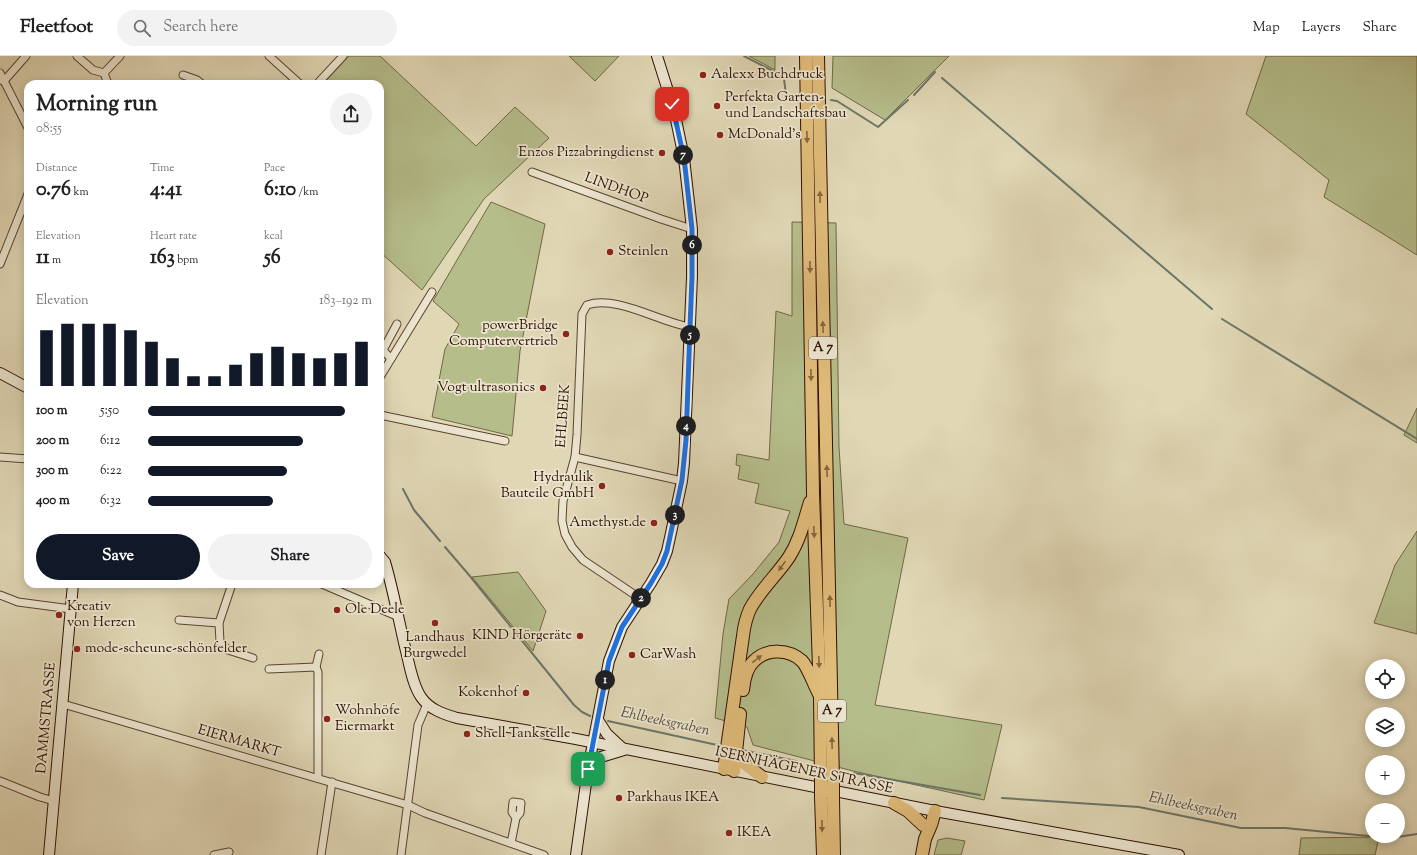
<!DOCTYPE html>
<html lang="en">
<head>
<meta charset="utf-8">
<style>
  body { margin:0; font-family:"Sorts Mill Goudy",serif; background:#f2f2f2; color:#202124; height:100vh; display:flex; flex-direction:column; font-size:15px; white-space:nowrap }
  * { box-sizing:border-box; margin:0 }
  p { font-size:13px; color:#757577 }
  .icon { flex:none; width:22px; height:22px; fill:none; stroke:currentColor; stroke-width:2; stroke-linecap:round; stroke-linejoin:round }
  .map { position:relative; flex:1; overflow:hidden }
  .sheet { position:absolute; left:24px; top:24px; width:360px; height:508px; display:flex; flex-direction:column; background:#fff; border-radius:12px; box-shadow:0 2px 10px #0003 }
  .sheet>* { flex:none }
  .tools { position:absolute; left:1365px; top:603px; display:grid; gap:8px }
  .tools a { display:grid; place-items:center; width:40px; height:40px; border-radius:50%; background:#fff; box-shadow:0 2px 10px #0003; font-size:20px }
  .pin { position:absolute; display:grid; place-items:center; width:34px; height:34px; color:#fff; margin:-17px; border-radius:8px; box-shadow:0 2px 6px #0006 }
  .km { position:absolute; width:20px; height:20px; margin:-10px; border-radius:50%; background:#222; color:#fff; font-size:11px; line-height:20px; text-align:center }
  .round { display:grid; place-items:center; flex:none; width:42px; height:42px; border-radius:21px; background:#f2f2f2 }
  .headline { display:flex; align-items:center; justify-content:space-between; height:68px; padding:0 12px }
  h1 { font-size:22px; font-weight:700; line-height:30px }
  .metrics { display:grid; grid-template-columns:repeat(3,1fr); gap:6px; height:68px; padding:4px 12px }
  .metrics div { display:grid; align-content:center }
  .metrics b { font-size:20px; font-weight:700 }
  .metrics small { font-size:11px; font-weight:400 }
  .metrics p { font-size:11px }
  .chart { height:112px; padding:8px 12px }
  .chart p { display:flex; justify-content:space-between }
  .chart svg { width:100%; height:72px; margin-top:4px; stroke:#111827; stroke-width:6 }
  .button { display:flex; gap:8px; margin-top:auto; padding:8px 12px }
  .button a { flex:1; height:46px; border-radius:24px; background:#111827; color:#fff; font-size:16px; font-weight:700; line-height:46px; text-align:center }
  .button a+a { background:#f2f2f2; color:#202124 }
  ul { padding:0 12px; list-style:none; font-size:13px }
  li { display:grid; grid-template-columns:64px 48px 1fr; align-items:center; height:30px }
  li i { height:10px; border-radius:5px; background:#111827 }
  header { display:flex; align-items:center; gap:24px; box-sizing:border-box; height:56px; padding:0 20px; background:#fff; border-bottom:1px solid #e0e0e0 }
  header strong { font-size:19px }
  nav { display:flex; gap:22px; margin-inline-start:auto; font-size:14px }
  .search { width:280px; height:36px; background:#f2f2f2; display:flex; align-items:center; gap:10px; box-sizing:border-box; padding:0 14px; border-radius:22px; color:#757577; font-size:15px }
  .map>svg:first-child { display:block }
  .green { fill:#b5bd8b; stroke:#726646 }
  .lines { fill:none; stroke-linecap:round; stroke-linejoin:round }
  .stream { stroke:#6c7668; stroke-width:2 }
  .street-casing { stroke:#5b422f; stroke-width:9 }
  .secondary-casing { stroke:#2f1002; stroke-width:12 }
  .highway-casing { stroke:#2f1002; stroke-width:14 }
  .street { stroke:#ebe5cf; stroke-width:7 }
  .secondary { stroke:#ebe5cf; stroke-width:10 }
  .highway { stroke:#e0bc7a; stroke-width:12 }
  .highway-bridge-casing { stroke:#2f1002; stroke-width:14; stroke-linecap:butt }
  .highway-bridge { stroke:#e0bc7a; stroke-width:12 }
  .oneway { fill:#88663e }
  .route-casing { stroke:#fff; stroke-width:8 }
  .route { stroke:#1a73e8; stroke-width:5 }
  .poi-dot { fill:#8f2418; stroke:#ebe5cf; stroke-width:1.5 }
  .labels { text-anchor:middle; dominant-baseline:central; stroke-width:3.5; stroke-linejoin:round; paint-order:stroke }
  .shield { fill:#ebe5cf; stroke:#675040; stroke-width:1 }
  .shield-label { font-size:13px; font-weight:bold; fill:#2f1002 }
  .poi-label { font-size:14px; fill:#2f1002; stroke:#ebe5cf; text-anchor:start }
  .street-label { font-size:14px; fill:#2f1002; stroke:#ebe5cf }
  .water-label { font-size:15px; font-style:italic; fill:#524c3e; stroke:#ebe5cf }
</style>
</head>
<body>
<header>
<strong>Fleetfoot</strong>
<div class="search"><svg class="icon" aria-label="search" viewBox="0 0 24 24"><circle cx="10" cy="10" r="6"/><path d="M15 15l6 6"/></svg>Search here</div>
<nav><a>Map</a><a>Layers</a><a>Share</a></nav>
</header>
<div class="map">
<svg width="1417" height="799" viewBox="0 0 1417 799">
  <rect width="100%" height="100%" fill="#e0d7b5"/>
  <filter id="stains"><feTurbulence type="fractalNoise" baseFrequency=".005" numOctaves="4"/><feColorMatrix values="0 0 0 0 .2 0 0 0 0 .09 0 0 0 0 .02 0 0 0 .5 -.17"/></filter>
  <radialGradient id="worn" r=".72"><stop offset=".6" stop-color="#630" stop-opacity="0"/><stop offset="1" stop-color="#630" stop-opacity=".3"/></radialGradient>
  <g class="green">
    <polygon points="349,0 380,0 476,90 515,51 549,82 484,143 422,234 380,196 380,28 323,28"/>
    <polygon points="569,0 619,0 595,25"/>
    <polygon points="749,0 775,0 775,14"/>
    <polygon points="833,0 949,0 885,64 832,32"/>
    <polygon points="1266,0 1417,0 1417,199 1324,141 1329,124 1246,58"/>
    <polygon points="491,146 545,168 520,295 512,380 432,361 445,293 459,268 433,245"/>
    <polygon points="792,166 836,167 839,391 844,468 908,482 875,649 1002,669 984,744 853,715 753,689 747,671 715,662 723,578 729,543 753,518 779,486 790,455 755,447 759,428 738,423 740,410 736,409 737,398 769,404 776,255 792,260"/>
    <polygon points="1417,352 1417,387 1404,379"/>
    <polygon points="1417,475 1417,578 1374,567 1395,509"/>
    <polygon points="518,516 546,555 533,595 472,521"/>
    <polygon points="1379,781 1375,799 1299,799 1301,782"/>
    <polygon points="947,782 965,785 961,799 934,799 938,784"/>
  </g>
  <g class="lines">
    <g class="stream">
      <polyline points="744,0 775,16 784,23 786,38"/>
      <polyline points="942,22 1212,253"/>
      <polyline points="914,39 935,16"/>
      <polyline points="831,44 837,45 878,71 908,44"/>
      <polyline points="1222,263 1417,383"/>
      <polyline points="403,433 414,454 440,485"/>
      <polyline points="445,491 469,519 574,649 582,656 590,660"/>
      <polyline points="608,665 717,689"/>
      <polyline points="742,694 796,705"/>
      <polyline points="854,717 980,739"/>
      <polyline points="1002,742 1139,751 1241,772 1285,772 1379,781"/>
      <polyline points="1391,782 1417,778"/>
    </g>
    <defs>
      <g id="street">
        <polyline points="77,0 93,14 104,17"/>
        <polyline points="269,0 300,28"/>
        <polyline points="0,17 28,72"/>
        <polyline points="183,19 197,24 202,28"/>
        <polyline points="0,24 4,25 26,0"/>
        <polyline points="108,28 104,17 120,0"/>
        <polyline points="317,28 343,0"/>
        <polyline points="532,116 661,163 692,173"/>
        <polyline points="0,208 28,138"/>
        <polyline points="391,303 432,236"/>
        <polyline points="380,321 391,303 383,294 397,268"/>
        <polyline points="380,359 505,385"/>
        <polyline points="0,401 28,403"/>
        <polyline points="575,401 682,425"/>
        <polyline points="232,528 219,567 220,586 228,594 253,602"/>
        <polyline points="322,528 399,561"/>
        <polyline points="0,539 18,546 71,553"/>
        <path d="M 641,543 L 583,504 L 572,491 L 565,478 L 562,465 L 563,445 L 575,401 L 577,379 L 582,258 L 587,249 C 617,239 659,266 690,271"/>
        <polyline points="179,564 219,567"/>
        <polyline points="316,611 319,598"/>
        <polyline points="269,613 316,611 318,616 318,722"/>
        <polyline points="63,648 408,749 425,757 544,799"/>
        <polyline points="0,725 40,741 54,745"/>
        <polyline points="511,787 516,762 520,757 521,747 513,746 512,756 516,762"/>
        <polyline points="214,799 229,796"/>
        <polyline points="321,799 332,726"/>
        <polyline points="401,799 418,669 427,648"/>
      </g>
      <g id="secondary">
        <polyline points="0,317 28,332"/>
        <path d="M 380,500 L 385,506 L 387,513 C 394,539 399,565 405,591 C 409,606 412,628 421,641 C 429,653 443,658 457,662 L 576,683 L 935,755 L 1179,799"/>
        <polyline points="598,664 607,678 621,691"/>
        <polyline points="588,713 601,701 624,694"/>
        <polyline points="49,799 73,528"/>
        <polyline points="576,799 588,713 609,605 622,571 651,527 662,508 667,495 671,477 682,425 684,407 692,221 692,173 684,102 674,54 657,0"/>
      </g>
      <g id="highway">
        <polyline points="806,0 813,437 820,641 821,724"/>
        <polyline points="818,0 833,726"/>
        <path d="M 743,634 C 744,624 746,612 754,605 C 767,592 789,593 802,605 C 808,611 814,629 819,638"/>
        <polyline points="735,693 745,708 762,721"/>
        <path d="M 724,713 L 743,580 C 744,571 746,562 750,553 C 760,534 777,519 789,501 C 800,484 804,465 810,446"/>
        <polyline points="734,715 740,658"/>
        <polyline points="821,741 823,799"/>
        <polyline points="833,743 834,799"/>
        <polyline points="894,747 908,755 923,769"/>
        <polyline points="922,799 925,783 931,769 935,755"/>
      </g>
    </defs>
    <use href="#street" class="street-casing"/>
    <use href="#secondary" class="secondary-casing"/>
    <use href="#highway" class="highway-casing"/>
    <use href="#street" class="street"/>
    <use href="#secondary" class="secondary"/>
    <use href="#highway" class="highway"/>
    <defs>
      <g id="highway-bridge">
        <polyline points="821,724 821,741"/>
        <polyline points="833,726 833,743"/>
      </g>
    </defs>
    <use href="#highway-bridge" class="highway-bridge-casing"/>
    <use href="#highway-bridge" class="highway-bridge"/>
  </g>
  <defs><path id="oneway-solid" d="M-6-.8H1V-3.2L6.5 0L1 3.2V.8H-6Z"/></defs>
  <g class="oneway">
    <use href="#oneway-solid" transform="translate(807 81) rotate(89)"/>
    <use href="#oneway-solid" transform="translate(820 141) rotate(-91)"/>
    <use href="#oneway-solid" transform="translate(810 211) rotate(89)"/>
    <use href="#oneway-solid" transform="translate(823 271) rotate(-92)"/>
    <use href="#oneway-solid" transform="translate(811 319) rotate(89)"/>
    <use href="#oneway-solid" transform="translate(827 415) rotate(-92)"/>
    <use href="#oneway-solid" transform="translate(814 476) rotate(88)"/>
    <use href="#oneway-solid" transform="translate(782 510) rotate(126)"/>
    <use href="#oneway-solid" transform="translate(830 545) rotate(-91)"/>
    <use href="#oneway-solid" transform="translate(757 603) rotate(-38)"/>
    <use href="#oneway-solid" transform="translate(819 606) rotate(88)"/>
    <use href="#oneway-solid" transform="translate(832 687) rotate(-91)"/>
    <use href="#oneway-solid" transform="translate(822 770) rotate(89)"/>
  </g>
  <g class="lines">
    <defs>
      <polyline id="route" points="588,713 609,605 622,571 651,527 662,508 667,495 682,424 686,384 690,271 692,221 692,173 684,102 672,48"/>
    </defs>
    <use href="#route" class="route-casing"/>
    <use href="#route" class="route"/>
  </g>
  <g class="poi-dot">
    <circle cx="703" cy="19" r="4"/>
    <circle cx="717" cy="50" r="4"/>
    <circle cx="720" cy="79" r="4"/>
    <circle cx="662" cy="97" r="4"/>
    <circle cx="610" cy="196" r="4"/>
    <circle cx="566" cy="278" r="4"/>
    <circle cx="543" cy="332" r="4"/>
    <circle cx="602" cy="430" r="4"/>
    <circle cx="654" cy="467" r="4"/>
    <circle cx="337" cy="554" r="4"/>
    <circle cx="59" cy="559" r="4"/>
    <circle cx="435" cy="567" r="4"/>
    <circle cx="580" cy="580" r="4"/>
    <circle cx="77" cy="593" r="4"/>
    <circle cx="632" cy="599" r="4"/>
    <circle cx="526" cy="637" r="4"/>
    <circle cx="327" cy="663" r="4"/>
    <circle cx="467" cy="678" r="4"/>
    <circle cx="619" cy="742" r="4"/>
    <circle cx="729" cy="777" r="4"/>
  </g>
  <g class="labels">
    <g class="shield">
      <rect x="809" y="281" width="28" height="22" rx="3"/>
      <rect x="818" y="644" width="28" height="22" rx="3"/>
    </g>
    <g class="shield-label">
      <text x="823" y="292">A 7</text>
      <text x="832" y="655">A 7</text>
    </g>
    <g class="poi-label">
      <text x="711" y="19">Aalexx Buchdruck</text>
      <text x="725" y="42">Perfekta Garten-<tspan x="725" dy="16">und Landschaftsbau</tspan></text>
      <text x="728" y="79">McDonald's</text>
      <text x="654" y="97" text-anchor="end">Enzos Pizzabringdienst</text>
      <text x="618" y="196">Steinlen</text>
      <text x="558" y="270" text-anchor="end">powerBridge<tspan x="558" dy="16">Computervertrieb</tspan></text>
      <text x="535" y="332" text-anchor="end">Vogt ultrasonics</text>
      <text x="594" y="422" text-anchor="end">Hydraulik<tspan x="594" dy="16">Bauteile GmbH</tspan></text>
      <text x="646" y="467" text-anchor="end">Amethyst.de</text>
      <text x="67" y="551">Kreativ<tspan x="67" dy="16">von Herzen</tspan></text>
      <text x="345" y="554">Ole Deele</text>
      <text x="572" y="580" text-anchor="end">KIND Hörgeräte</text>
      <text x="435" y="582" text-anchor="middle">Landhaus<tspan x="435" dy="16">Burgwedel</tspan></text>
      <text x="85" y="593">mode-scheune-schönfelder</text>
      <text x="640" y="599">CarWash</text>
      <text x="518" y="637" text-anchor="end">Kokenhof</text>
      <text x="335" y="655">Wohnhöfe<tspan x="335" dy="16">Eiermarkt</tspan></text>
      <text x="475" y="678">Shell Tankstelle</text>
      <text x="627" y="742">Parkhaus IKEA</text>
      <text x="737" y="777">IKEA</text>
    </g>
    <g class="street-label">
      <text transform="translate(616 133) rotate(20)">LINDHOP</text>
      <text transform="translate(564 360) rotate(-86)">EHLBEEK</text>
      <text transform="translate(47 662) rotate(-85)">DAMMSTRASSE</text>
      <text transform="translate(239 686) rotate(16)">EIERMARKT</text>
      <text transform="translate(804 715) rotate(12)">ISERNHÄGENER STRASSE</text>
    </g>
    <g class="water-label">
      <text transform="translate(665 666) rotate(12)">Ehlbeeksgraben</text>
      <text transform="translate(1193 751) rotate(12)">Ehlbeeksgraben</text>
    </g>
  </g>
  <rect width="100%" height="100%" filter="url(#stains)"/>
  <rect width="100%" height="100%" fill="url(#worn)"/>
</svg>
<div class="tools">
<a><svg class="icon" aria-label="locate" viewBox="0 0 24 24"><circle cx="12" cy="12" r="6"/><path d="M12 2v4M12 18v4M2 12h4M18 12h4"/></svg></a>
<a><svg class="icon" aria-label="layers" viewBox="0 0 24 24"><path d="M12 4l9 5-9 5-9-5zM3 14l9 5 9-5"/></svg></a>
<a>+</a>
<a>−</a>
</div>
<div class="pin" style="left:588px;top:713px;background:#1e9e55"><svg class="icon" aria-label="arrive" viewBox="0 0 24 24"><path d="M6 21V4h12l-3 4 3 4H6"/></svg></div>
<div class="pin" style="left:672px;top:48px;background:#d93025"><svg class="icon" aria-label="check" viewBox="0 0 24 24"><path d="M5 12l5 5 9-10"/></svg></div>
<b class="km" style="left:605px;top:624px">1</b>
<b class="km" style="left:641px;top:542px">2</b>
<b class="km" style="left:675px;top:459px">3</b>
<b class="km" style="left:686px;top:370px">4</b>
<b class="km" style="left:690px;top:279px">5</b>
<b class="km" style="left:692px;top:189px">6</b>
<b class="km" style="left:683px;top:99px">7</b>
<section class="sheet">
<div class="headline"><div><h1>Morning run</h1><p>08:55</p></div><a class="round"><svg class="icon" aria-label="share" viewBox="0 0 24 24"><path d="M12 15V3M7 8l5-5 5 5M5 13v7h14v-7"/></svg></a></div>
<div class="metrics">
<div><p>Distance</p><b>0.76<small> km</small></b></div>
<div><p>Time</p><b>4:41</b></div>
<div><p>Pace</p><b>6:10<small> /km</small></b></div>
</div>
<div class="metrics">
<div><p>Elevation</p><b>11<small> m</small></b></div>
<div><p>Heart rate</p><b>163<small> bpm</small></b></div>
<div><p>kcal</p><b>56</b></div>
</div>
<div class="chart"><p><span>Elevation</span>183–192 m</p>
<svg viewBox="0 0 160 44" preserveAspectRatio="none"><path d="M5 44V10M15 44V6M25 44V6M35 44V6M45 44V10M55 44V17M65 44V27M75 44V38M85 44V38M95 44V31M105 44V24M115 44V20M125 44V24M135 44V27M145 44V24M155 44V17"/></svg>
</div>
<ul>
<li><b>100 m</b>5:50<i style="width:88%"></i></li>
<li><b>200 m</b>6:12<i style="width:69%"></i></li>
<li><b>300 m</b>6:22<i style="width:62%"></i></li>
<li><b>400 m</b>6:32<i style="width:56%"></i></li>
</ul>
<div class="button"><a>Save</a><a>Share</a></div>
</section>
</div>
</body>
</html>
